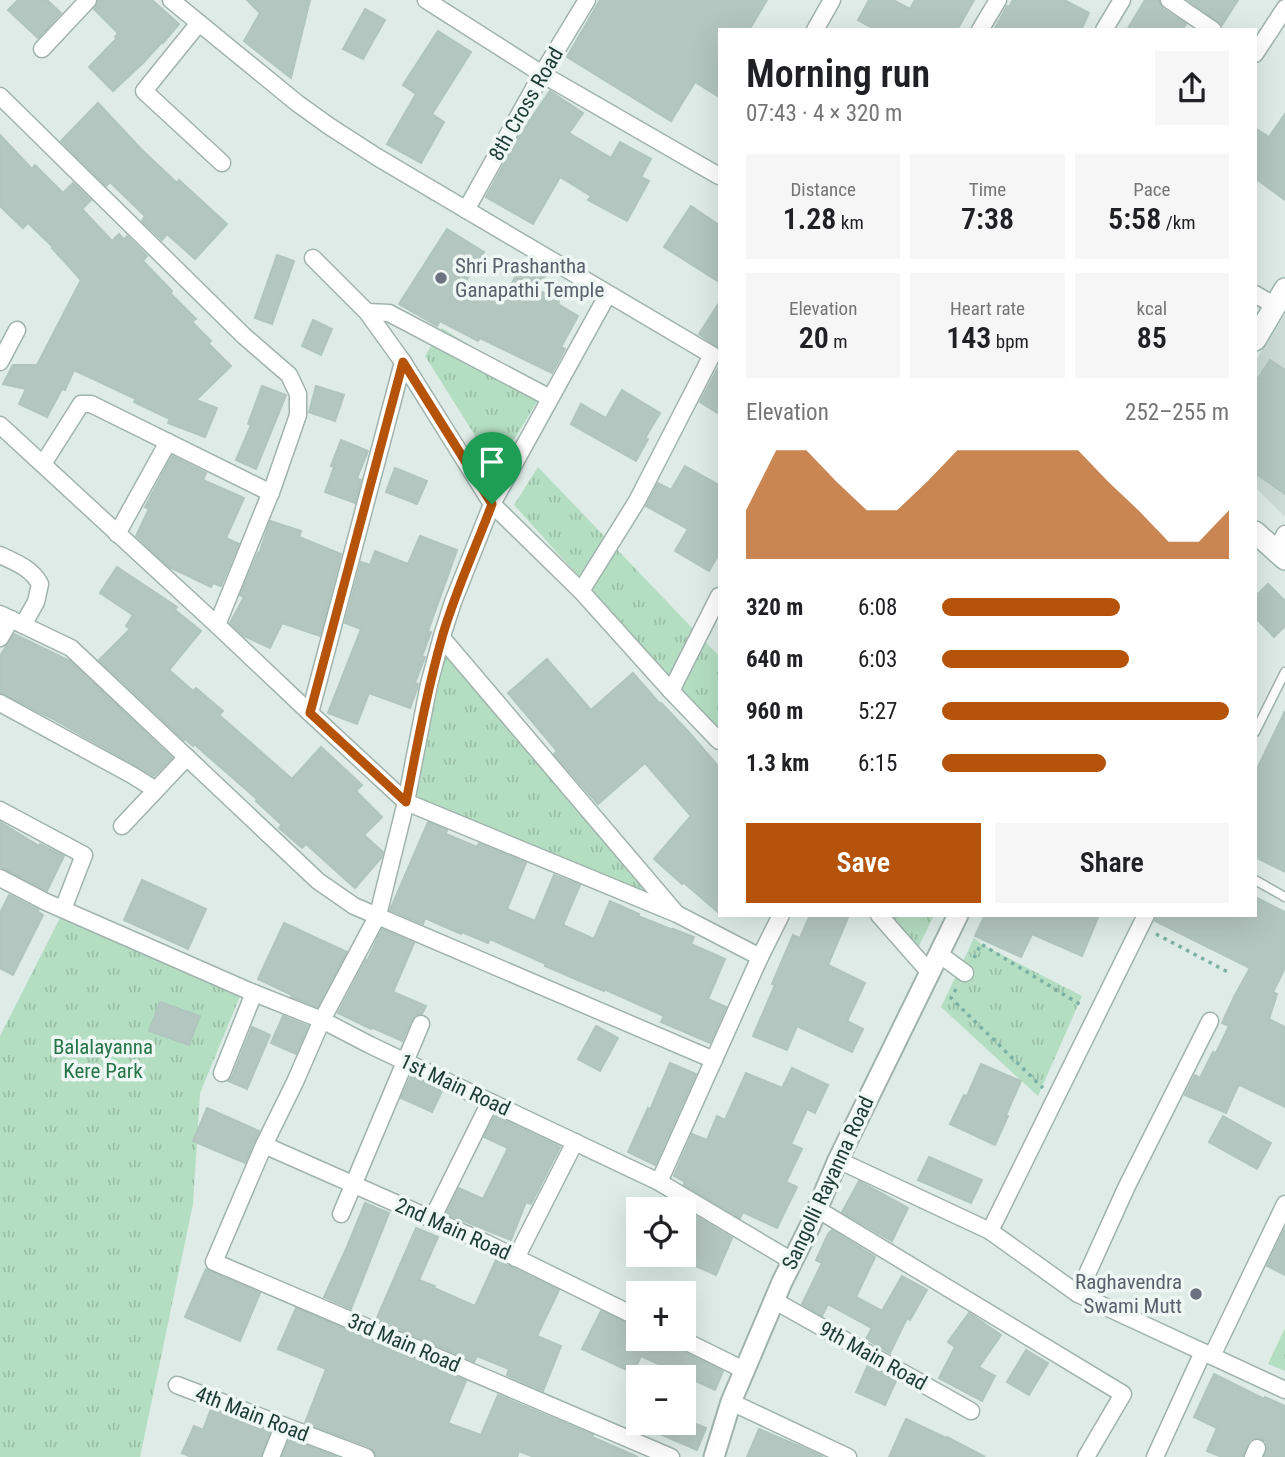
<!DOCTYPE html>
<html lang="en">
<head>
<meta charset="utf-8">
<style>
  body { margin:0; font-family:"Roboto Condensed",sans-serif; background:#f6f6f6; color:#202124; height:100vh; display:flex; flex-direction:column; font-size:26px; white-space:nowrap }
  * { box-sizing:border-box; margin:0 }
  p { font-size:23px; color:#757577 }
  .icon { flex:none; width:38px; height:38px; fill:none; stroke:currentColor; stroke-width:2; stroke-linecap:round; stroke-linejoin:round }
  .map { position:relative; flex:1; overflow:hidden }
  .details { position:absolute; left:718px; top:28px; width:539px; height:889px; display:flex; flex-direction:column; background:#fff; border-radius:0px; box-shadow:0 7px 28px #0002 }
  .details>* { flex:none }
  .tools { position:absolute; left:626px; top:1197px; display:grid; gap:14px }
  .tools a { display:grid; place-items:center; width:70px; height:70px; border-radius:0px; background:#fff; box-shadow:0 7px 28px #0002; font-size:35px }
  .pin { position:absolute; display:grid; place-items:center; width:60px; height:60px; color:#fff; margin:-72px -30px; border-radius:50% 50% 50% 0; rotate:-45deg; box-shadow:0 0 7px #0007 }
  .pin .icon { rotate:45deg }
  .round { display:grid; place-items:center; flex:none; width:74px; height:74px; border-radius:0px; background:#f6f6f6 }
  .headline { display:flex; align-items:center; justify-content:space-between; height:119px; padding:0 28px }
  h1 { font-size:38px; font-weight:600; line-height:52px }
  .figures { display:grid; grid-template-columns:repeat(3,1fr); gap:10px; height:119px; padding:7px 28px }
  .figures div { display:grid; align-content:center; border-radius:0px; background:#f6f6f6; text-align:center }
  .figures b { font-size:30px; font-weight:600 }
  .figures small { font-size:19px; font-weight:400 }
  .figures p { font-size:19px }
  .chart { height:196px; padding:14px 28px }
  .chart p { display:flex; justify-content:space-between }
  .chart svg { width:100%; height:126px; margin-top:7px; fill:#b45309; opacity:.7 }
  .cta { display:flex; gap:14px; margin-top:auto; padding:14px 28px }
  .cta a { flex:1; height:80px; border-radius:0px; background:#b45309; color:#fff; font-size:28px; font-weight:600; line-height:80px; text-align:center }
  .cta a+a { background:#f6f6f6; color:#202124 }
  ul { padding:0 28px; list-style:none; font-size:23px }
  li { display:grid; grid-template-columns:112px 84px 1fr; align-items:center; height:52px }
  li i { height:18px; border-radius:9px; background:#b45309 }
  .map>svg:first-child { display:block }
  .built { fill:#ccdbd5 }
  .park { fill:url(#park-tufts) }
  .building { fill:#b3c6bf; stroke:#b0c5bd; stroke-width:2 }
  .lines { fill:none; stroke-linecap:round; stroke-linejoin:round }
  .service-casing { stroke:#a1b3ad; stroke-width:11 }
  .minor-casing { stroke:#a1b3ad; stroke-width:19 }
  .tertiary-casing { stroke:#a1b3ad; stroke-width:23 }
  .secondary-casing { stroke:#9cb7af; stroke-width:24 }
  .path { stroke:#7bb1a4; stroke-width:3.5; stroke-dasharray:3.5 5; stroke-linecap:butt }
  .service { stroke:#fff; stroke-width:8 }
  .minor { stroke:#fff; stroke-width:16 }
  .tertiary { stroke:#fff; stroke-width:19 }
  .secondary { stroke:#fff; stroke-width:21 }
  .route-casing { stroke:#fff; stroke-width:14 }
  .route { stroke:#b45309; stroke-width:9 }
  .worship-dot { fill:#6b7280; stroke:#eef7f3; stroke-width:2.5 }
  .labels { text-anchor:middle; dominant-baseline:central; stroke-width:7; stroke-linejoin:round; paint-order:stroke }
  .street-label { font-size:21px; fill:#1e3b35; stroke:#eef7f3 }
  .worship-label { font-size:21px; fill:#5b616d; stroke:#eef7f3; text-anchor:start }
  .park-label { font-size:21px; fill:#257549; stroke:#eef7f3 }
</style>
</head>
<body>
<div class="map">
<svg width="1285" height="1457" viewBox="0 0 1285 1457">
  <defs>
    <pattern id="park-tufts" width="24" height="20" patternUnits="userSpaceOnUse" patternTransform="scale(1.75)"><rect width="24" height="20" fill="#b4dec2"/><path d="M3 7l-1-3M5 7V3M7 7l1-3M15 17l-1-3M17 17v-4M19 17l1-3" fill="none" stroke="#9abfa7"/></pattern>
  </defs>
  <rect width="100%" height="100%" fill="#deebe6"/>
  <polygon class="built" points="1285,314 1285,515 1284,516 1255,487 1255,362"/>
  <g class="park">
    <polygon points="442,328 543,392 496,469 425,356"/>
    <polygon points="538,467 719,656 719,731 514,505"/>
    <polygon points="445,652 658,900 415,799"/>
    <polygon points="62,914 241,994 200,1093 193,1204 140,1457 0,1457 0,1036"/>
    <polygon points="886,915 934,915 917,950"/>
    <polygon points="974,938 981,944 1082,996 1038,1096 941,1007"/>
    <polygon points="1285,1328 1285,1371 1268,1364"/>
  </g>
  <g class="building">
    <polygon points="18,0 47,0 61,13 38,38 8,10"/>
    <polygon points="98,0 152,0 179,24 163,43 162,42 144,62 113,91 89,67 117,38 115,37 118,33 94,9"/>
    <polygon points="247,0 310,0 291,78 244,41 260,13"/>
    <polygon points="600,0 767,0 749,30 719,30 719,97 695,82 671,121 567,57"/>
    <polygon points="869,0 893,0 910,9 915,0 974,0 957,30 876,30 858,20"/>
    <polygon points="1013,0 1064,0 1089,13 1081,30 994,30 1007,6 1009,7"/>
    <polygon points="1145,0 1159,0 1163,9 1186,24 1182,30 1127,30"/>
    <polygon points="1188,0 1238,0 1222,25"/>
    <polygon points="365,9 385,20 363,59 343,49"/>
    <polygon points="438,31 471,52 432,114 444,122 421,163 387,144 416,94 403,85"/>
    <polygon points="550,91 583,113 569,133 611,158 620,142 651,159 641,177 649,181 627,221 588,200 591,196 560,177 533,224 486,197 521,133"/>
    <polygon points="98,103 142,150 177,183 179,180 227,224 195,259 167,234 162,240 142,221 145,216 110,182 106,186 61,141"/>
    <polygon points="1285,114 1285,200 1255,178 1255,128 1269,137"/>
    <polygon points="0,135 32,169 35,165 63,193 73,183 91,200 82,209 112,241 119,234 124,240 127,236 147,256 143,261 172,291 170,293 196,319 192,322 211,341 208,343 231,366 196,400 217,408 205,437 168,423 170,419 134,402 136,399 74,370 65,390 62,389 47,417 19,404 26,389 3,384 13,365 37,365 81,280 52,248 53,247 28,223 23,228 0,206"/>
    <polygon points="691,206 719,225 719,282 664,247"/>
    <polygon points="447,229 484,252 464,284 501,304 523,262 546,275 538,290 559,301 558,304 578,316 561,347 565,349 552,373 480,338 478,341 440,321 437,326 399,304"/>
    <polygon points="277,255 294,261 272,324 255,318"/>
    <polygon points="719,303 719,348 699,334"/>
    <polygon points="313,320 332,329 321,355 302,346"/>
    <polygon points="1270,360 1285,370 1285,494 1255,473 1255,383"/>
    <polygon points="719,366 719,414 700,402"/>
    <polygon points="262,386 286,395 256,469 236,460 251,425 248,424"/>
    <polygon points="316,386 344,395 335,421 309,412"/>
    <polygon points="622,390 660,413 645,438 648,439 636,461 571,424 581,404 606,418"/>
    <polygon points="341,440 368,451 357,478 361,480 355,503 325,492 334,467 331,466"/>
    <polygon points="172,456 206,473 203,480 244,498 226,538 239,544 221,586 213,583 211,587 169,567 136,536 149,509 145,507"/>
    <polygon points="685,466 719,485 719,554 709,571 675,551 688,529 646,506 658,483 671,490"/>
    <polygon points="395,468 427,481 417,504 386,492"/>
    <polygon points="270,521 301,531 299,537 341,554 320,636 282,623 270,648 244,636 230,623 244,597 240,595 258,553 259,554"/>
    <polygon points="420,536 457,550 428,631 431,632 422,656 425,657 415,683 418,684 417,689 410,708 369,693 357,724 328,713 361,629 345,623 361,562 370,565 375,551 408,564"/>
    <polygon points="117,567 177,607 175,610 201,631 169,670 193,691 196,688 223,711 219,715 292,779 321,747 362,785 356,791 382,817 364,835 383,852 381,858 355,888 306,844 302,848 279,828 282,825 256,801 257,799 194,744 193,746 185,739 184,740 99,660 130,629 126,626 133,615 100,593"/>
    <polygon points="1268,584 1285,601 1285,626 1274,637 1255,617 1255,597"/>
    <polygon points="14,634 70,661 172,758 154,776 53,719 0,693 0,656"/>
    <polygon points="547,659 591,710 633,673 660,704 661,703 687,730 719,767 719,913 683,882 682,884 654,859 691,816 645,763 598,804 554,754 557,751 508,693"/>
    <polygon points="1285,711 1285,872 1255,857 1255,773"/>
    <polygon points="0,822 39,846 40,844 64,856 47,891 0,867"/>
    <polygon points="428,822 447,830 446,834 477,847 479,843 526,863 507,909 535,921 554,875 580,885 563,925 594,939 610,901 639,914 638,916 673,930 673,929 694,937 691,944 725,959 708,999 726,1007 710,1043 661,1022 664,1016 604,989 604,991 573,978 545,966 546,964 490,939 488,943 462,932 461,934 425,918 423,924 390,910"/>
    <polygon points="142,880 206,909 188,949 124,920"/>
    <polygon points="9,895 38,910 37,911 43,915 13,975 0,968 0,913"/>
    <polygon points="1255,897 1285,912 1285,968 1273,992 1277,994 1269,1019 1285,1027 1285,1107 1240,1085 1238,1086 1226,1113 1185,1095 1195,1075 1200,1078 1213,1052 1216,1053 1229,1026 1222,1023 1234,997 1250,968 1155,921 1156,915 1255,915"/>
    <polygon points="810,915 849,915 828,965 865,983 847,1021 863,1029 852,1052 797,1026 787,1050 753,1036 775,985 772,984 793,935 800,938"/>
    <polygon points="985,915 1099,915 1082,956 1032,934 1021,957 975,936"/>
    <polygon points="284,923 347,952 317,1007 291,997 292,995 258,979"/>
    <polygon points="382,929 414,943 393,992 426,1006 422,1014 415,1015 412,1019 402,1041 371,1027 371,1029 338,1013 366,960 367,961"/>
    <polygon points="160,1002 200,1016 189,1045 149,1031"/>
    <polygon points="283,1016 308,1026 296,1054 271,1043"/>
    <polygon points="596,1026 618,1038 600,1071 578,1059"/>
    <polygon points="252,1027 270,1035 247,1089 228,1081 232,1077"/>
    <polygon points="670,1063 696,1074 655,1165 628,1152 648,1108 650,1110"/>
    <polygon points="981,1064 1021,1081 1006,1115 1008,1116 995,1145 950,1124 964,1095 967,1096"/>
    <polygon points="792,1068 828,1085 815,1113 807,1109 791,1144 802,1149 786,1182 797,1187 777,1228 743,1212 740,1218 684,1185 684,1181 674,1176 692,1134 707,1140 717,1116 725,1120 746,1073 782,1088"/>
    <polygon points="411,1076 442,1091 432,1112 401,1098"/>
    <polygon points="207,1108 259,1131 245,1163 193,1141"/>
    <polygon points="495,1116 560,1147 531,1204 526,1202 511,1240 446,1214 459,1188 483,1199 508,1148 484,1137"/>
    <polygon points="1223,1116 1271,1143 1257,1169 1209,1142"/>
    <polygon points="929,1157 982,1180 971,1203 918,1180"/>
    <polygon points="859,1181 908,1208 892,1241 842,1212"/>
    <polygon points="365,1203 389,1213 351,1309 324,1297 347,1247"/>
    <polygon points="684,1209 732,1238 716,1275 684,1261"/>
    <polygon points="416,1228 438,1237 419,1280 435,1286 434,1288 475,1306 496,1260 559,1290 537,1336 561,1346 543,1391 507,1375 509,1369 477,1356 474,1362 376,1320"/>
    <polygon points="1285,1228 1285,1275 1267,1266"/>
    <polygon points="832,1230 875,1257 856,1297 882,1311 902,1276 927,1290 910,1320 907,1318 890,1353 866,1339 872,1328 828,1304 822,1316 802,1304 822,1263 816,1260 828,1234"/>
    <polygon points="206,1269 260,1293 240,1341 185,1317"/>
    <polygon points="296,1308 466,1381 448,1423 481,1435 498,1395 593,1435 592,1437 638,1457 534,1457 519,1451 517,1457 376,1457 374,1451 370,1447 305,1423 326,1369 278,1349"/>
    <polygon points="601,1311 639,1328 639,1339 665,1339 671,1341 676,1348 723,1371 715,1390 641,1356 633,1373 582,1349"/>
    <polygon points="969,1313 1001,1335 979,1367 995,1376 982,1401 939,1378 955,1347 948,1342"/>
    <polygon points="1026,1350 1048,1363 1029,1395 1007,1382"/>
    <polygon points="868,1365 896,1381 885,1405 856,1392"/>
    <polygon points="1214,1374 1264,1399 1265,1397 1285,1406 1285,1457 1264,1457 1267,1448 1266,1442 1262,1439 1257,1438 1251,1439 1248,1443 1243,1457 1222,1457 1207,1451 1217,1428 1194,1417"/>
    <polygon points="211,1409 270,1432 261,1457 191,1457 182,1453 194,1426 203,1430"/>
    <polygon points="684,1419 706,1428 697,1450 634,1423 684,1423"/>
    <polygon points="906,1419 946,1438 947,1437 985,1457 889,1457"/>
    <polygon points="759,1429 808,1450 823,1457 747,1457"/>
    <polygon points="289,1439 337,1457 282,1457"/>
  </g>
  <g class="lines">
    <defs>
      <g id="service">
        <polyline points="1255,732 1285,672"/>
        <polyline points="1255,880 1285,897"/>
      </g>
      <g id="minor">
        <polyline points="171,0 297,103 329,126 377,157 712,355 637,501 581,591"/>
        <polyline points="426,0 542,74 719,176"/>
        <polyline points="1169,0 1213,30"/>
        <polyline points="199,23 144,91 222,163"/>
        <polyline points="815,30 832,0"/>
        <polyline points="980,30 998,0"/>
        <polyline points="1104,30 1122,0"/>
        <polyline points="42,49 88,0"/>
        <polyline points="1255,54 1285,8"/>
        <polyline points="0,96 244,336 289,375 298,394 298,415 273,487 217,625"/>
        <polyline points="466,210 542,74 587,0"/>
        <polyline points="313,258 367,312 403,362 492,504 581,591 671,691 719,741"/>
        <polyline points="608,294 492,504 453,602 442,636 429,684 406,802 378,915 322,1020 295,1082 264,1145 214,1262 671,1457"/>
        <polyline points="1255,294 1275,306"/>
        <polyline points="367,312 389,313 550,398"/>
        <polyline points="0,362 17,330"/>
        <polyline points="403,362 310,713 406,802 677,914 760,957"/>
        <polyline points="0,425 217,625 310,713"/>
        <polyline points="43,464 81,404 91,404 271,493"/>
        <polyline points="117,534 168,442"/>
        <polyline points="1276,551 1285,534"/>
        <path d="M 0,555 C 17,563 31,568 40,584 L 36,602 L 23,625"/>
        <polyline points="0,614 71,648 318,881 354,906 714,1060"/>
        <polyline points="0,638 11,619"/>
        <polyline points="442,638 675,912"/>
        <polyline points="671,691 719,596"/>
        <polyline points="0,703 132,775 156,790"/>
        <polyline points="0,810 84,855 63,909"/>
        <polyline points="122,826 187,757"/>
        <polyline points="0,878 46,902 249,991 322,1020 370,1045 659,1182 792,1261"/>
        <polyline points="879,915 930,973"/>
        <polyline points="939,954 965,973"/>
        <polyline points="222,1073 254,993"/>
        <polyline points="264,1145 486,1243 639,1318"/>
        <polyline points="838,1160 990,1231 1078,1294 1285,1390"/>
        <polyline points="659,1182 760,957 781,915"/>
        <polyline points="817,1209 1123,1394 1086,1457"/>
        <polyline points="341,1214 421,1024"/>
        <polyline points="432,1219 490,1102"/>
        <polyline points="990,1231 1146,915"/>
        <polyline points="516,1258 575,1142"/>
        <polyline points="1078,1294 1127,1186 1210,1021"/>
        <polyline points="775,1301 971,1411"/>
        <polyline points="681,1339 744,1370"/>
        <polyline points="1212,1356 1285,1204"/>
        <polyline points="177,1385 366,1457"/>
        <polyline points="731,1402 848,1457"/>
        <polyline points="271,1457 283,1427"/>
        <polyline points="1155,1457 1203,1352"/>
        <polyline points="1253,1457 1257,1448"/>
      </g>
      <polyline id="tertiary" points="714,1457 731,1402 782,1282 810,1226 838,1160 958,915"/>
      <g id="secondary">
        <polyline points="1255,340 1285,289"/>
        <polyline points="1255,532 1285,559"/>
      </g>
    </defs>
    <use href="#service" class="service-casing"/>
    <use href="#minor" class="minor-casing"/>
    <use href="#tertiary" class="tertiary-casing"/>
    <use href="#secondary" class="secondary-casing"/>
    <g class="path">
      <polyline points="1156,934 1228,972"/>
      <polyline points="974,958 981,944 1081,1005"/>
      <polyline points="956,989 951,998 1043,1088"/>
    </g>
    <use href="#service" class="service"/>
    <use href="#minor" class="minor"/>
    <use href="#tertiary" class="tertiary"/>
    <use href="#secondary" class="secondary"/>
  </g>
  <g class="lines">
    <defs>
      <path id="route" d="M 403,362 L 492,504 C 476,547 456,590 443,634 C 427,690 417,746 406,802 L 310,713 Z"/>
    </defs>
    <use href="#route" class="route-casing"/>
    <use href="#route" class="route"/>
  </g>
  <g class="worship-dot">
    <circle cx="441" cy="278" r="7"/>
    <circle cx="1196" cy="1294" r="7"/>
  </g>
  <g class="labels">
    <g class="street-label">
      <text transform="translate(526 104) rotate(-60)">8th Cross Road</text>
      <text transform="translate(455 1085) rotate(25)">1st Main Road</text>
      <text transform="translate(828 1183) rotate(-65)">Sangolli Rayanna Road</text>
      <text transform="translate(453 1229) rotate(24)">2nd Main Road</text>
      <text transform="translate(404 1343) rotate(23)">3rd Main Road</text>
      <text transform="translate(873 1356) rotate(29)">9th Main Road</text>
      <text transform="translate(252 1414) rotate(21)">4th Main Road</text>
    </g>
    <g class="worship-label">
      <text x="455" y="266">Shri Prashantha<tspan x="455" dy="24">Ganapathi Temple</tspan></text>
      <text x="1182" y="1282" text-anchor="end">Raghavendra<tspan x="1182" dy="24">Swami Mutt</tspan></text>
    </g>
    <g class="park-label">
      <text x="103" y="1047">Balalayanna<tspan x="103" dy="24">Kere Park</tspan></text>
    </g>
  </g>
</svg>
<div class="tools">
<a><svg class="icon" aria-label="locate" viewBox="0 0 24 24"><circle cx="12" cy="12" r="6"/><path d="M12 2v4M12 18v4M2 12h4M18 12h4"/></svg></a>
<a>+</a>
<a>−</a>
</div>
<div class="pin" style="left:492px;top:504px;background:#1e9e55"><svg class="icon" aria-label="arrive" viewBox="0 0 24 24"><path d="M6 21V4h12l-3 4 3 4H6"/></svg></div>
<section class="details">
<div class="headline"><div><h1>Morning run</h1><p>07:43 · 4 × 320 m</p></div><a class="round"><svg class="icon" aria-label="share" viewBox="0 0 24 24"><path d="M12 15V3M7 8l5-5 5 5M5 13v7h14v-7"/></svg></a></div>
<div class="figures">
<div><p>Distance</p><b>1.28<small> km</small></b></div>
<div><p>Time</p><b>7:38</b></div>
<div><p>Pace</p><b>5:58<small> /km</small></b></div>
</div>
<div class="figures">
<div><p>Elevation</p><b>20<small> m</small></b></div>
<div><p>Heart rate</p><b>143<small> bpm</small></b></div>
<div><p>kcal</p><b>85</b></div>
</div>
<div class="chart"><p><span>Elevation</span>252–255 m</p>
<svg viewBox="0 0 160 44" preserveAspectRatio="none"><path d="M0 44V27L10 6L20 6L30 17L40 27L50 27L60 17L70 6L80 6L90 6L100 6L110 6L120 17L130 27L140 38L150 38L160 27V44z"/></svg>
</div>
<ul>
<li><b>320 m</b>6:08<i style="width:62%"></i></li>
<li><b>640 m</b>6:03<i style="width:65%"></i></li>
<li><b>960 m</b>5:27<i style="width:100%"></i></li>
<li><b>1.3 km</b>6:15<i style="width:57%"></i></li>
</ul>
<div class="cta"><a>Save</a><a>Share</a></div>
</section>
</div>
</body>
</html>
